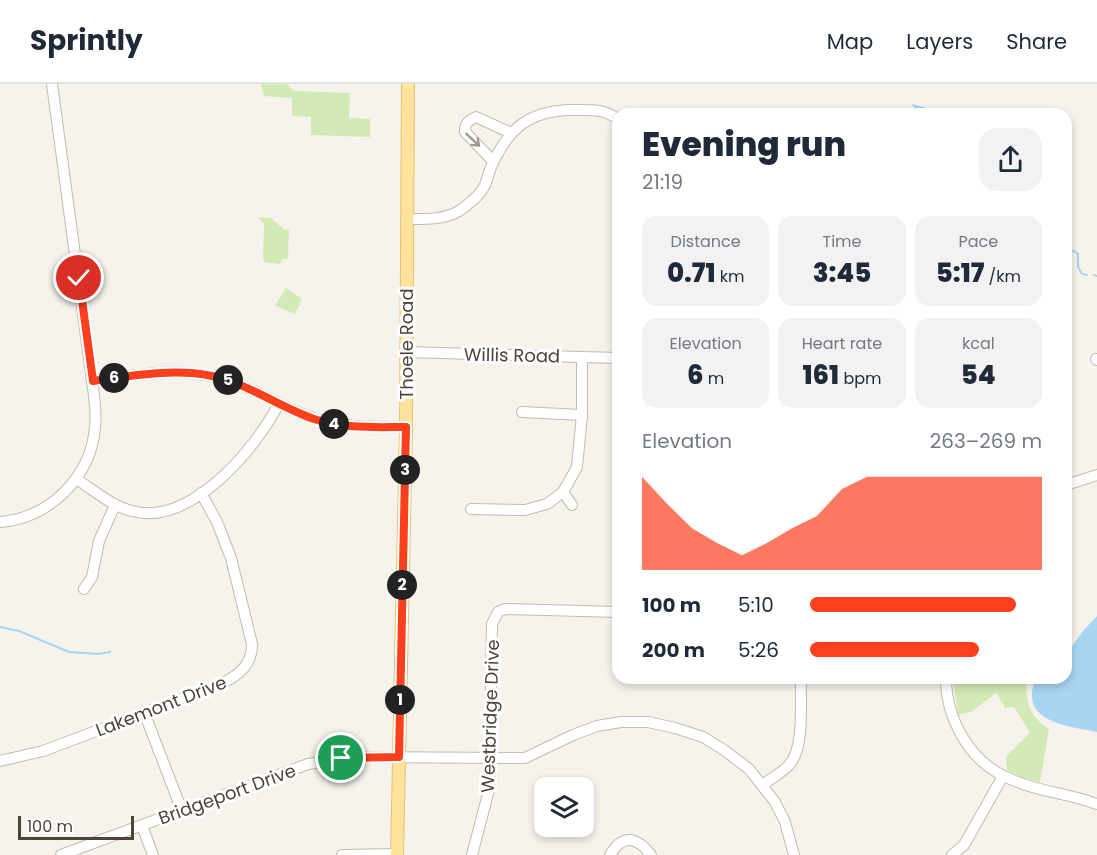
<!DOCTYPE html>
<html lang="en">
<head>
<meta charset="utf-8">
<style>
  body { margin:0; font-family:Poppins,sans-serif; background:#f2f2f3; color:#1f2937; height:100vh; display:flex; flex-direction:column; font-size:22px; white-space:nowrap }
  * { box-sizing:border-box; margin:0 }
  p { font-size:20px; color:#747a83 }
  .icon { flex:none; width:33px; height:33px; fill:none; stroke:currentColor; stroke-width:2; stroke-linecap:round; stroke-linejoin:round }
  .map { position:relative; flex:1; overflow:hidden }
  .panel { position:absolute; left:612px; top:24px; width:460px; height:576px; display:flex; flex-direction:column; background:#fff; border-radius:18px; box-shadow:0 3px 9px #0003 }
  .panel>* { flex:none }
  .controls { position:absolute; left:534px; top:693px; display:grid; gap:12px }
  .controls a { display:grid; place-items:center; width:60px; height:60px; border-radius:12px; background:#fff; box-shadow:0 3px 9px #0003; font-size:30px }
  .scale { position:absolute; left:18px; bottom:15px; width:116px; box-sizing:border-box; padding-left:6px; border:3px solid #4b4439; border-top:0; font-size:16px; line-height:21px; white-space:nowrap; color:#4b4439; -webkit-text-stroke:4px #fff; paint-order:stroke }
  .pin { position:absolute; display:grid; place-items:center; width:51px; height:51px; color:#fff; margin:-26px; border:3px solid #fff; border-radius:50%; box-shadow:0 2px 6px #0007 }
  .km { position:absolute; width:30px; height:30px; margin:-15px; border-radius:50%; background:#222; color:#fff; font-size:16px; line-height:30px; text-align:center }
  .round { display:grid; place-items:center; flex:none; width:63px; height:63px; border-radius:18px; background:#f2f2f3 }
  .headline { display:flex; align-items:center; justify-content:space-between; height:102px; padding:0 30px }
  h1 { font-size:33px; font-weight:800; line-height:45px }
  .stats { display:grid; grid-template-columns:repeat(3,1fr); gap:9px; height:102px; padding:6px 30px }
  .stats div { display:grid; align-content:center; border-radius:15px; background:#f2f2f3; text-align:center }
  .stats b { font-size:26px; font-weight:800 }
  .stats small { font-size:16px; font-weight:400 }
  .stats p { font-size:16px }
  .chart { height:168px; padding:12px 30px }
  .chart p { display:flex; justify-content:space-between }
  .chart svg { width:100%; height:108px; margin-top:6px; fill:#fc3f1d; opacity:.7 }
  ul { padding:0 30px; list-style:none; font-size:20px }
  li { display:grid; grid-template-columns:96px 72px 1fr; align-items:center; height:45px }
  li i { height:15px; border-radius:8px; background:#fc3f1d }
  header { display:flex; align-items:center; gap:36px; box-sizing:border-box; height:84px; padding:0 30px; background:#fff; border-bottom:2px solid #e0e1e3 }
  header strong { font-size:28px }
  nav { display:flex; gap:33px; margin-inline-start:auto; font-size:21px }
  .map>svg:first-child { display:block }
  .green { fill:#d2eab5 }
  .water { fill:#a9d4f2 }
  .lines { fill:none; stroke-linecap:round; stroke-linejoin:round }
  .stream { stroke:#a9d4f2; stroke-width:2 }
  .minor-casing { stroke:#c2bbae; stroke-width:12 }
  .major-casing { stroke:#e6c16a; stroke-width:14 }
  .minor { stroke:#fff; stroke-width:10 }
  .major { stroke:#ffe39c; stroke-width:12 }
  .oneway { stroke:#9c9892 }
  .route-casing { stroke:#fff; stroke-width:12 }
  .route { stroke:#fc3f1d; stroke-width:8 }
  .labels { text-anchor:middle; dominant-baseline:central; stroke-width:6; stroke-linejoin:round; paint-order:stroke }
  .street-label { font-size:18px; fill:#4b4439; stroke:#fff }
</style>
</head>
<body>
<header>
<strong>Sprintly</strong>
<nav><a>Map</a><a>Layers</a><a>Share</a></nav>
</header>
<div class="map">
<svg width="1097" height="771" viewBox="0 0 1097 771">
  <rect width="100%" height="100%" fill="#f6f3ec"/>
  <g class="green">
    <polygon points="261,0 287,0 294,7 350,9 349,34 370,35 370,53 311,51 311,33 292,32 292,14 264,12"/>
    <polygon points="258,133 271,134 283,145 289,146 288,175 282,175 280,180 264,178 263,175 264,140"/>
    <polygon points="286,204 302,215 295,230 275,222"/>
    <path d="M 953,594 L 1026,594 C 1026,618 1028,631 1049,645 L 1040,698 L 1023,694 L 1007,686 L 1006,673 L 1030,649 L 1014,623 L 1005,624 L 996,609 L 971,628 L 958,631 Z"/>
  </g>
  <g class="water">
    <polygon points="912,20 934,26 963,26 967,30 918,30"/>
    <path d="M 1097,532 L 1097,648 C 1068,642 1017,638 1036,594 L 1066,594 L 1067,569 L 1083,547 Z"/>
  </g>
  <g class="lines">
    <g class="stream">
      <polyline points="1066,168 1074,167 1078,170 1078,183 1082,190 1087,191"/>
      <polyline points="1094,191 1097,192"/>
      <polyline points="0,543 19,547 69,568 99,570 110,568"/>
    </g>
    <defs>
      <g id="minor">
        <path d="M 493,77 L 465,48 C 464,40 469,36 476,33 L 511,49"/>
        <path d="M 406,135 C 424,135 444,136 459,127 C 468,121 481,110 485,101 C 488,94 489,86 493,79 C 509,44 530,27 570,26 C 588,26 603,24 618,35"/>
        <polyline points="406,268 618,274"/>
        <polyline points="1096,275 1097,276"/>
        <path d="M 92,297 C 133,292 174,283 215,293 C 251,301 281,324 316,335 C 345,344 376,343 406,343"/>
        <polyline points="522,328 582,331"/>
        <path d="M 76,395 C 94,406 111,422 132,427 C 190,443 256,365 279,319"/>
        <polyline points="1066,401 1097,391"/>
        <polyline points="563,408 572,421"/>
        <polyline points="471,425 525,426 547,420 563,408 577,383 582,331 582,273"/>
        <path d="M 0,438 C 50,434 91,393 95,343 C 97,328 94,312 92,297 L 52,0"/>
        <polyline points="84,505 92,493 99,457 115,421"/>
        <path d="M 946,594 C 946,633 968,675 1004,692 C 1033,707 1067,709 1097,720"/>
        <polyline points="144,628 182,727"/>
        <path d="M 0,677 L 43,667 L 221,600 C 239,591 252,581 252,560 L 231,474 L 217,438 L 201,409"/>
        <path d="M 763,701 C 771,694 782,689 789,681 C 805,664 800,617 801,594"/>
        <polyline points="142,742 153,771"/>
        <polyline points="61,771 308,680 358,673 525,674 573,651 597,642 621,638 648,638 675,644 703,653 724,666 749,685 775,718 785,738 794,771"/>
        <polyline points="342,771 397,770"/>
        <polyline points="472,771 489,706 492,540 498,528 505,525 618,528"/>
        <path d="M 610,771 C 623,749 637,753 651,771"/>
        <polyline points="952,771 964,761 1003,692"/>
      </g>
      <polyline id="major" points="397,771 406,343 408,0"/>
    </defs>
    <use href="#minor" class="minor-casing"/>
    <use href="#major" class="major-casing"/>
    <use href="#minor" class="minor"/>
    <use href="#major" class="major"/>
  </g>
  <defs><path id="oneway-shaft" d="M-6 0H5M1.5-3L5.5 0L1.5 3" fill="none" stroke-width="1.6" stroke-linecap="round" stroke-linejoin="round" transform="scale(1.5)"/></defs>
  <use class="oneway" href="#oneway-shaft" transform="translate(473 56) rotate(43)"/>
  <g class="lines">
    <defs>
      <path id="route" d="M 79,194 L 93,297 C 132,292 172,284 212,292 C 249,300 279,323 314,335 C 344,345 375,343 406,343 L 399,673 L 341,674"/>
    </defs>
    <use href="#route" class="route-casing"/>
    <use href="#route" class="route"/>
  </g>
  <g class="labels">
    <g class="street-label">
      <text transform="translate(406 260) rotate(-90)">Thoele Road</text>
      <text transform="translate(512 271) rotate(1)">Willis Road</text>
      <text transform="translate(161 622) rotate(-21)">Lakemont Drive</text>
      <text transform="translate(490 632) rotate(-88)">Westbridge Drive</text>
      <text transform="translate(227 710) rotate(-20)">Bridgeport Drive</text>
    </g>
  </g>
</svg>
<div class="controls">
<a><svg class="icon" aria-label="layers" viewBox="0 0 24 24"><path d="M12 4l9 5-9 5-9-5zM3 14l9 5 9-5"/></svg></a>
</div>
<div class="scale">100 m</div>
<div class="pin" style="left:341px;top:674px;background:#1e9e55"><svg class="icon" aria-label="arrive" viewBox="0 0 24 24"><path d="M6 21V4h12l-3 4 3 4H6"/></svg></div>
<div class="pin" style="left:79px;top:194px;background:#d93025"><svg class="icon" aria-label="check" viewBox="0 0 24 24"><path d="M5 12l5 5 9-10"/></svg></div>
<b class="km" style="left:400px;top:616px">1</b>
<b class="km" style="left:402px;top:501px">2</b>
<b class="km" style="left:405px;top:386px">3</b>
<b class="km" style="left:334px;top:340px">4</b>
<b class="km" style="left:228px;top:296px">5</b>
<b class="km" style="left:114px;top:294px">6</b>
<section class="panel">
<div class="headline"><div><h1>Evening run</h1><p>21:19</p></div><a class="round"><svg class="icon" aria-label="share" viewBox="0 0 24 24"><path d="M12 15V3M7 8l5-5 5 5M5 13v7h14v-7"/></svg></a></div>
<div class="stats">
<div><p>Distance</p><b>0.71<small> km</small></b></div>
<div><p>Time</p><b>3:45</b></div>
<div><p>Pace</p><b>5:17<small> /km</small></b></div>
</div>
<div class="stats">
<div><p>Elevation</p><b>6<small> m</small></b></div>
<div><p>Heart rate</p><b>161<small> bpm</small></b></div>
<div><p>kcal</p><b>54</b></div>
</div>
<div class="chart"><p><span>Elevation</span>263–269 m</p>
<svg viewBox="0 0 160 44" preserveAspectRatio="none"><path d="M0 44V6L10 17L20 27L30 33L40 38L50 33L60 27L70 22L80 11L90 6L100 6L110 6L120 6L130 6L140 6L150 6L160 6V44z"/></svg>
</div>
<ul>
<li><b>100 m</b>5:10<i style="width:89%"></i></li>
<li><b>200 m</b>5:26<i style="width:73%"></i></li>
</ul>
</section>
</div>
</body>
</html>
